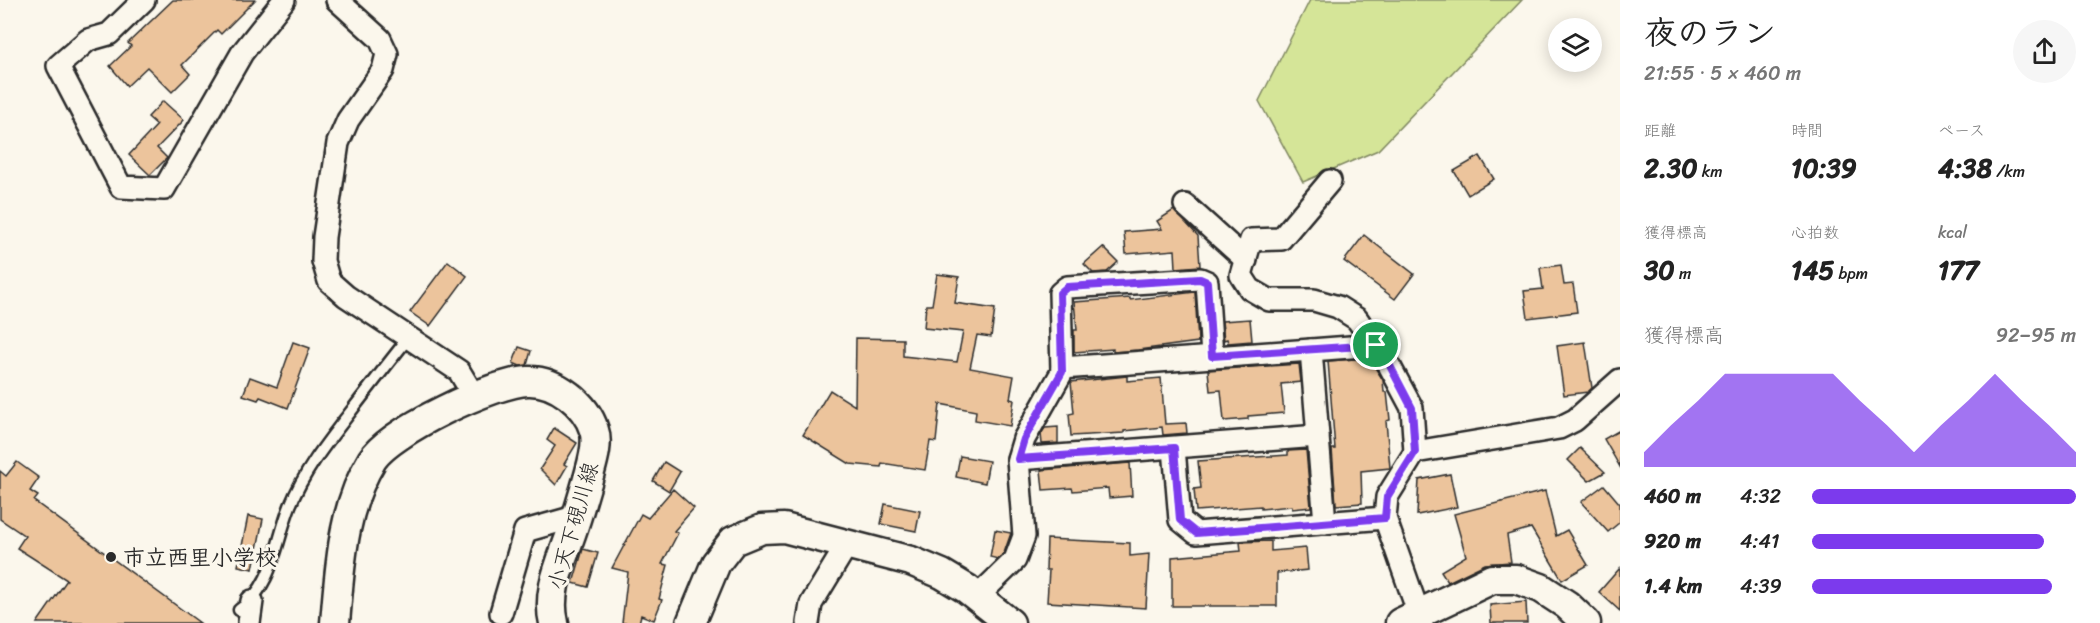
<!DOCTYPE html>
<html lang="ja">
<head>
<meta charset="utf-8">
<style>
  body { margin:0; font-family:Sriracha,"Klee One",sans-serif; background:#f6f6f6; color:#222; height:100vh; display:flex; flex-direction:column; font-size:22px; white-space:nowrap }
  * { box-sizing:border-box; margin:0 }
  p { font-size:20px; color:#767676 }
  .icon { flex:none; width:33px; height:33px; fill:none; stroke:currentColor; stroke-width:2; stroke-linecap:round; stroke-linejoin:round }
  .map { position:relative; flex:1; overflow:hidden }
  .side { display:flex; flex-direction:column; background:#fff; width:480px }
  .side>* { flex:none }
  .buttons { position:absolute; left:1548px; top:18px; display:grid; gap:12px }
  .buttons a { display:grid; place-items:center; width:54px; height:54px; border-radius:50%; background:#fff; box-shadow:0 3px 15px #0003; font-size:30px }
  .pin { position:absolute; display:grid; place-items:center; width:51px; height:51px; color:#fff; margin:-26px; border:3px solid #fff; border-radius:50%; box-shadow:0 2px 6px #0007 }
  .round { display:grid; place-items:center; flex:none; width:63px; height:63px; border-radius:32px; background:#f6f6f6 }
  .overview { display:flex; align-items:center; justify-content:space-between; height:102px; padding:0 24px }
  h1 { font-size:33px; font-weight:800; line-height:45px }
  .metrics { display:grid; grid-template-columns:repeat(3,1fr); gap:9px; height:102px; padding:6px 24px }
  .metrics div { display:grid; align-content:center }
  .metrics b { font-size:26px; font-weight:800 }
  .metrics small { font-size:16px; font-weight:400 }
  .metrics p { font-size:16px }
  .chart { height:168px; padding:12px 24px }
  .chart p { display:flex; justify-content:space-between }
  .chart svg { width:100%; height:108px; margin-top:6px; fill:#7c3aed; opacity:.7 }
  ul { padding:0 24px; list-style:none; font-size:20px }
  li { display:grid; grid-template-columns:96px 72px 1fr; align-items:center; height:45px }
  li i { height:15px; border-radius:8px; background:#7c3aed }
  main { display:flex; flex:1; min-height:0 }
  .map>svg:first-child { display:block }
  .green { fill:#d5e598; stroke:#808862; stroke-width:1.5 }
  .building { fill:#ecc49c; stroke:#2b2b2b; stroke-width:1.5 }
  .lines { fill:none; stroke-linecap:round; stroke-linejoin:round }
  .lane-casing { stroke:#2b2b2b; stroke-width:15 }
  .street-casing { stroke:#2b2b2b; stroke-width:26 }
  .secondary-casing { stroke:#2b2b2b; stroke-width:33 }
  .lane { stroke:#fbf7ec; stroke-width:10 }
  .street { stroke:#fbf7ec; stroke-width:21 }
  .secondary { stroke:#fbf7ec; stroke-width:28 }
  .route-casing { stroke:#fff; stroke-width:12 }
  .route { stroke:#7c3aed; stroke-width:8 }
  .poi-dot { fill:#2b2b2b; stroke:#fbf7ec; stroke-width:2 }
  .labels { text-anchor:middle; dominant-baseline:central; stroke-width:6; stroke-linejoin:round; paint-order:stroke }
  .street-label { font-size:22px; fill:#2b2b2b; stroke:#fbf7ec }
  .poi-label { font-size:22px; font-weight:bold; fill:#2b2b2b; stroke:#fbf7ec; text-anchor:start }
</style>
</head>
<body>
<main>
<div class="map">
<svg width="1620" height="623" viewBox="0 0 1620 623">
  <rect width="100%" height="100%" fill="#fbf7ec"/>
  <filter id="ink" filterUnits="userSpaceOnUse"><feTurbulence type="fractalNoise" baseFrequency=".0167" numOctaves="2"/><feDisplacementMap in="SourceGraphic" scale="12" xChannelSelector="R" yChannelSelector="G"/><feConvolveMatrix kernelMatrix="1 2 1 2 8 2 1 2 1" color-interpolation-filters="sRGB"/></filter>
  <g filter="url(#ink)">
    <polygon class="green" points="1310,0 1522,0 1378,150 1303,182 1259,101"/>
    <g class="building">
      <polygon points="173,0 255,0 221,34 217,30 182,65 190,74 172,92 147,67 127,86 110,66 131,46 128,43"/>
      <polygon points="163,101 184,120 157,148 167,158 150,175 129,155 157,125 148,117"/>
      <polygon points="1480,156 1494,179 1468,195 1454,171"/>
      <polygon points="1174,210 1198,236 1200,266 1176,268 1175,250 1126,254 1124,232 1162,229 1157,221"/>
      <polygon points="1364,235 1414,274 1395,299 1344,261"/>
      <polygon points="1103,247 1118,262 1107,272 1093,273 1084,264"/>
      <polygon points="448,261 467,276 430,326 410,312"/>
      <polygon points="1561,265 1564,285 1573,284 1577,312 1528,318 1524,291 1543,289 1540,268"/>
      <polygon points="937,274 959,277 955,303 995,309 991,337 977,335 970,368 1014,376 1010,399 1014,400 1010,426 975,420 976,411 940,404 936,442 930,441 925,470 882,463 881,467 850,464 803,435 830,390 855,406 856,338 903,339 903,356 957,362 963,332 924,328 926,305 932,305"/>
      <polygon points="1195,292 1198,342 1138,350 1113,352 1113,349 1074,352 1074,330 1077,330 1074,302 1130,298 1130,300"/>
      <polygon points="1250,319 1252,341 1228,343 1227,339 1224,340 1222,321"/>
      <polygon points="293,342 310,348 288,408 260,397 258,400 243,395 250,377 277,387"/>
      <polygon points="1585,342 1592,388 1588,392 1564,395 1557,346"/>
      <polygon points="519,347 531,351 527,365 520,366 513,363"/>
      <polygon points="1369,358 1383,380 1384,392 1387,392 1390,420 1386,421 1390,468 1361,471 1362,503 1336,505 1332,449 1335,449 1328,361"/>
      <polygon points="1299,364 1301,382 1281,384 1284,413 1248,416 1248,419 1224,421 1221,390 1210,391 1208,370"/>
      <polygon points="1127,376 1127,381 1161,378 1165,424 1186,423 1187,433 1163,435 1162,427 1124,431 1124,433 1071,436 1069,414 1074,413 1071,382"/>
      <polygon points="1058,427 1058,443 1042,444 1041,434 1045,428"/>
      <polygon points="554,428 577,443 564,464 567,466 556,485 540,469 555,446 547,440"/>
      <polygon points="1620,430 1620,467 1604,439"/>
      <polygon points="1580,448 1605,472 1589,481 1568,460"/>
      <polygon points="1306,450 1311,507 1292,509 1292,506 1261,509 1261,506 1196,511 1194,489 1201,488 1198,461 1288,455 1288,451"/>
      <polygon points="960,456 989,461 985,483 956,477"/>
      <polygon points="17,462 39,478 30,491 38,496 34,501 200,623 37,623 67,580 17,548 25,536 0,519 0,471 6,476"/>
      <polygon points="664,462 680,472 669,491 653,481"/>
      <polygon points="1130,463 1132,496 1109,498 1108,488 1073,491 1072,488 1043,490 1041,470"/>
      <polygon points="1450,474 1457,507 1417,515 1419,480"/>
      <polygon points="1604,485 1620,504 1620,522 1608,532 1581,502"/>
      <polygon points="673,489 694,508 674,531 678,533 662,564 668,565 659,599 662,600 654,620 641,615 639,623 622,623 628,572 612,568 641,514 648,518"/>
      <polygon points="1545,491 1556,536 1567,530 1588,565 1562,580 1531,528 1507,535 1511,562 1485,564 1448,582 1441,571 1466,556 1454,514"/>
      <polygon points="885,504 920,511 916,531 881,524"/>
      <polygon points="248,516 263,519 253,569 238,566"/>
      <polygon points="995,530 1011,533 1004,553 998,559 990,557"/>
      <polygon points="1047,539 1130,543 1130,556 1149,554 1146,608 1047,602 1049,570 1046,570"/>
      <polygon points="1271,541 1271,551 1306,548 1308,570 1277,573 1277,606 1172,606 1172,557 1241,551 1240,542"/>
      <polygon points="583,549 598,553 588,587 573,583"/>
      <polygon points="1620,568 1620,611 1599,592"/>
      <polygon points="1526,602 1527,623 1491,623 1490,605"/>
    </g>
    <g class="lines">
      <defs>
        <path id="lane" d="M 239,610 C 273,587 276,542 290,506 C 305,469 329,440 352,410 C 371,385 390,361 409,337"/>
        <g id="street">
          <polyline points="144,0 109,34 88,40 58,66 121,187 164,189 242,53 284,0"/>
          <polyline points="337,0 380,39 387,54 383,70 348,120 338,143 324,237 323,261 329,281 346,296 459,371 474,396"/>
          <polyline points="1330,181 1281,239 1251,240 1241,275 1250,289 1269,300 1314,300 1338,307 1357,319 1389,365 1412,408 1415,452 1387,497 1385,518 1422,623"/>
          <polyline points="1185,205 1246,260"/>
          <polyline points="1062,368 1311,350"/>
          <polyline points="1174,448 1180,520 1196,533 1385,518"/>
          <polyline points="1415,452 1559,428 1575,420 1620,380"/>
          <polyline points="1018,459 1318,436"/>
          <polyline points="1325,523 1311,350 1376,345"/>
          <polyline points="977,597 1015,560 1024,536 1018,459 1024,439 1062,372 1060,293 1067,287 1200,279 1207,282 1212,356"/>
          <polyline points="501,613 525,531 578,516"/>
          <polyline points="249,623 252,601"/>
          <polyline points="808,623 811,604 845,548 846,543"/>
        </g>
        <g id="secondary">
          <path d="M 335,623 C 340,567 342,509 372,460 C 390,431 494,382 528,381 C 556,380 586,404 594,430 C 599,444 592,464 588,479 C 583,496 578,514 572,531 C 562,561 546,591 554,623"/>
          <polyline points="691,623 716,563 733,541 762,529 784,528 911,561 942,574 967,589 1010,623"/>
          <polyline points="1400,623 1492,579 1516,579 1541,588 1567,605 1586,623"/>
        </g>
      </defs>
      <use href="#lane" class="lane-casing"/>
      <use href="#street" class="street-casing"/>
      <use href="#secondary" class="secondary-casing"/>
      <use href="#lane" class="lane"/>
      <use href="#street" class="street"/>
      <use href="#secondary" class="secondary"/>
    </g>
  </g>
  <g class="lines" filter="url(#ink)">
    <defs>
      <polygon id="route" points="1200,279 1207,282 1212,356 1376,345 1389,364 1412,408 1415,452 1387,497 1385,518 1196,533 1180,520 1174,448 1018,459 1024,439 1062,372 1060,293 1067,287"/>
    </defs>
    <use href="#route" class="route-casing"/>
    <use href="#route" class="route"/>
  </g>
  <circle class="poi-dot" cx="111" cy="557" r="6"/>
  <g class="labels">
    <g class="street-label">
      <text transform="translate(573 526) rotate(-74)">小天下硯川線</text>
    </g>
    <g class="poi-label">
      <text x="123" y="557">市立西里小学校</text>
    </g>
  </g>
</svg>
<div class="buttons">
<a><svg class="icon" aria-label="layers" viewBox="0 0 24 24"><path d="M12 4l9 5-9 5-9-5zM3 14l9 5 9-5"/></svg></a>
</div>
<div class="pin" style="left:1376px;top:345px;background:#1e9e55"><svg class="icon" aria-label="arrive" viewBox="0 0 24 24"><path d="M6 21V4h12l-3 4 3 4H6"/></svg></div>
</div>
<section class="side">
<div class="overview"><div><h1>夜のラン</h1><p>21:55 · 5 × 460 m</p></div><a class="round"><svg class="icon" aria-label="share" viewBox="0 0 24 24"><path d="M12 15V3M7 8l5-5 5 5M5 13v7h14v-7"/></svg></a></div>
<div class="metrics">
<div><p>距離</p><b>2.30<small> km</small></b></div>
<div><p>時間</p><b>10:39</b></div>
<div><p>ペース</p><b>4:38<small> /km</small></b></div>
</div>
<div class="metrics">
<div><p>獲得標高</p><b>30<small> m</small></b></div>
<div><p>心拍数</p><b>145<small> bpm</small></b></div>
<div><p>kcal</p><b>177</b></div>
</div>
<div class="chart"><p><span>獲得標高</span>92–95 m</p>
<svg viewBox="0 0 160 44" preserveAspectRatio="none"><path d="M0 44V38L10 27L20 17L30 6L40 6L50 6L60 6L70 6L80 17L90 27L100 38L110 27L120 17L130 6L140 17L150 27L160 38V44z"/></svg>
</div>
<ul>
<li><b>460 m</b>4:32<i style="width:100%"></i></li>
<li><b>920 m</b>4:41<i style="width:88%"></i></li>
<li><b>1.4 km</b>4:39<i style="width:91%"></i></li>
</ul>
</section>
</main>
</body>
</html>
